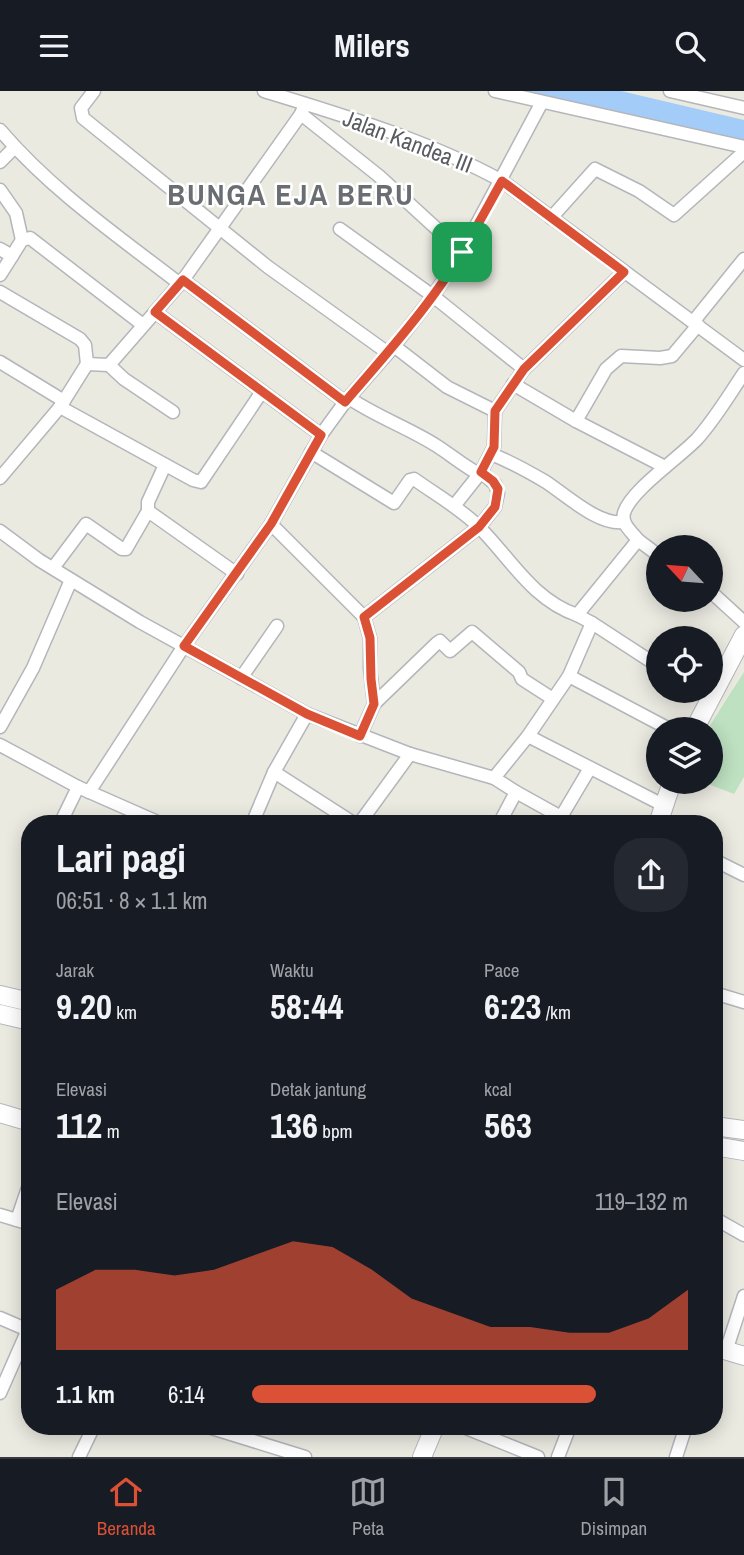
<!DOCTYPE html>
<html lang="id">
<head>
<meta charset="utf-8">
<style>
  body { margin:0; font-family:"Archivo Narrow",sans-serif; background:#242831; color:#f1f3f6; height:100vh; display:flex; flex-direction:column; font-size:26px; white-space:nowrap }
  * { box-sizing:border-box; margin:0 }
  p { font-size:23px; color:#9ea1a6 }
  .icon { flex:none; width:38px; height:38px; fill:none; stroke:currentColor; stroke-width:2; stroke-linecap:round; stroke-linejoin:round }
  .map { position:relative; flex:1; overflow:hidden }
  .details { position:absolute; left:21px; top:724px; width:702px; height:620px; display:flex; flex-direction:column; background:#171b24; border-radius:28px; box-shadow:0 4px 18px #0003 }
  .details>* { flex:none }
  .needle { width:46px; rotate:296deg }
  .buttons { position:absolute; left:646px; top:444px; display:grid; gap:14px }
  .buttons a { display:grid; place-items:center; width:77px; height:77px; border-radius:50%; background:#171b24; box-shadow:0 4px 18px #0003; font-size:35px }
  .pin { position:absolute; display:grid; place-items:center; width:60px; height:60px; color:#fff; margin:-30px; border-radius:14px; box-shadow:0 4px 10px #0006 }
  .round { display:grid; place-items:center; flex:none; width:74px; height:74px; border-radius:28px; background:#242831 }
  .head { display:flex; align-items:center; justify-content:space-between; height:119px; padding:0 35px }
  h1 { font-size:38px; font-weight:700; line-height:52px }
  .metrics { display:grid; grid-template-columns:repeat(3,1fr); gap:10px; height:119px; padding:7px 35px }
  .metrics div { display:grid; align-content:center }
  .metrics b { font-size:35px; font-weight:700 }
  .metrics small { font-size:19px; font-weight:400 }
  .metrics p { font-size:19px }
  .chart { height:196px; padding:14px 35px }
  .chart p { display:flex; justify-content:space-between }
  .chart svg { width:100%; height:126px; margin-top:7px; fill:#db5136; opacity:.7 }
  ul { padding:0 35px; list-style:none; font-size:23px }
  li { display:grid; grid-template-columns:112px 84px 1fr; align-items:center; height:52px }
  li i { height:18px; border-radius:9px; background:#db5136 }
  header { display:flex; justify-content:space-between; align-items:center; height:91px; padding:0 35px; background:#171b24; font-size:32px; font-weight:700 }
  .tabs { display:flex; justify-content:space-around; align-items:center; height:98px; border-top:2px solid #363941; background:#171b24; font-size:19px; color:#9ea1a6 }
  .tabs a { display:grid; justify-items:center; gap:4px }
  .tabs .selected { color:#db5136 }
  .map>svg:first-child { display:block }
  .green { fill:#bee1c1 }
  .water { fill:#a4ccf8 }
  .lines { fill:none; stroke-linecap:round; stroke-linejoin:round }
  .street-casing { stroke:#b3b6ba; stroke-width:15 }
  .secondary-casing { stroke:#b4b7bc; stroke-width:20 }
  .street { stroke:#fff; stroke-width:12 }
  .secondary { stroke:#fff; stroke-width:18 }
  .route-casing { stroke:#fff; stroke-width:14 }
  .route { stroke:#db5136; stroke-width:9 }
  .labels { text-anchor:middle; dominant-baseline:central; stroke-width:5; stroke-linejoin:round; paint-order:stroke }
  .street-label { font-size:23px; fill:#595c60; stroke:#fff }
  .district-label { font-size:30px; font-weight:bold; letter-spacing:2px; fill:#6a6e72; stroke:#fff }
</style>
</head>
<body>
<header><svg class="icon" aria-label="menu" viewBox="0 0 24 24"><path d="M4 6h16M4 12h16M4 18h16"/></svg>Milers<svg class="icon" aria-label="search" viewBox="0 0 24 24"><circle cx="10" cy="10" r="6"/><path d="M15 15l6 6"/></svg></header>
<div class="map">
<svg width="744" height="1366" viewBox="0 0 744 1366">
  <rect width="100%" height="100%" fill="#ebeae1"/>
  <polygon class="green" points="744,581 744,686 734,703 708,693 689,696 690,691 710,691 710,639 707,639"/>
  <polygon class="water" points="515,0 621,0 744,29 744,52"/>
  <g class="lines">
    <defs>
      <g id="street">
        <polyline points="94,0 81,17 83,27 268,176 388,262"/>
        <path d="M 264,0 C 345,25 427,49 502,90 L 744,269"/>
        <polyline points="495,0 744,56"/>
        <polyline points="670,0 744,17"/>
        <polyline points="301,23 379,85 462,161"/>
        <path d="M 0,39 C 51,99 118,145 180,193"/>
        <polyline points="0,71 15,56"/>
        <polyline points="0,99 16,122 22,149"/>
        <polyline points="551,127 595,78 639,100 674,124 744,61"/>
        <polyline points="340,138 433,205 524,278"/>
        <polyline points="0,158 12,165 0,184"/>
        <polyline points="12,165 22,149 30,147 143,234"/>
        <polyline points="183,189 345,311"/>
        <polyline points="0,201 80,248 85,254 87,273"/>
        <polyline points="155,221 321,344"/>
        <polyline points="693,231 744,168"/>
        <polyline points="394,255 447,296 495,320"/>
        <polyline points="0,271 64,310"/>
        <polyline points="87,273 109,274 183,189 301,23 305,13"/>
        <polyline points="109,274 124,288 173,321"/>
        <polyline points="513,293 576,330 665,376"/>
        <path d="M 349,307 C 377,326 409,337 437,355 C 451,364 464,375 479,383"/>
        <polyline points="60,316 193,389 201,391 261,302"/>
        <polyline points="495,320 524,278 624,181"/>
        <polyline points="576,330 606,278 621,265 660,267 672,265 698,234"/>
        <path d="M 311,361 L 394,412 L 410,389 L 414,388 C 435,403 458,416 477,434 C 510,466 531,508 577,524"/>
        <path d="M 491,363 C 509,370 529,381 546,391 C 566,404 599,435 624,431"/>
        <polyline points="165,374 148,411 148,420 237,483"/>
        <polyline points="0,387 60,316 87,273"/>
        <polyline points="454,415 481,381 494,356 495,320"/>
        <polyline points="271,433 364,526 370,547 370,577 374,613 360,645"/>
        <polyline points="0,440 39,469 140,531 307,623 410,663 494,687"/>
        <polyline points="638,449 658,464"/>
        <polyline points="53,477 86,433 122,458 126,458 148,420"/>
        <polyline points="710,500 744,531"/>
        <polyline points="364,526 479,436 495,416 498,402 495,393 481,381"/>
        <polyline points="592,532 658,575"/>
        <polyline points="569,585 671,639"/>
        <polyline points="241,587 277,535"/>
        <polyline points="698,600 710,608"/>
        <polyline points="374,613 437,552 440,550 450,560 472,541 519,581 522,588 553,608"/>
        <polyline points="0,636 33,577 71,489"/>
        <polyline points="528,645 665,715"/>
        <polyline points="0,654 78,696 162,733"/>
        <polyline points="274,681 355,733"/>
        <polyline points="89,701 184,555 271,433 321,344 345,311 394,255 433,205 462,161 542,11"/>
        <polyline points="516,701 561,726 590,677"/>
        <polyline points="60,733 78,696"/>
        <polyline points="252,733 274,681 307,623"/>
        <polyline points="359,733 410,663"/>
        <path d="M 499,733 L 516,701 L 494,687 L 528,645 L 569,585 L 592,532 L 577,524 L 638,449 C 632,441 621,433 624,422 C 630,400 680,366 697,348 C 715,328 729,304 744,282"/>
        <polyline points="714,769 744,784"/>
        <polyline points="714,902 744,911"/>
        <polyline points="0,1124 30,1133"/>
        <polyline points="714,1127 744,1144"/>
        <polyline points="17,1129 30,1091"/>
        <polyline points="0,1227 28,1239"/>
        <polyline points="726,1260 744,1205"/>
        <polyline points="0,1302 30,1234"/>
        <polyline points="205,1335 305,1366"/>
        <polyline points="461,1335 538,1366"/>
        <polyline points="79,1366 94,1335"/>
        <polyline points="558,1366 570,1335"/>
        <polyline points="676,1366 686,1335"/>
      </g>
      <g id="secondary">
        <polyline points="694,639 744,544"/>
        <polyline points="658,733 672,691"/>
        <polyline points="0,904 30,911"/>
        <polyline points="0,923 30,930"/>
        <polyline points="0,1022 30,1031"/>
        <polyline points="714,1035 744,1039"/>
        <polyline points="714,1055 744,1060"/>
        <polyline points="714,1256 744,1265"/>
        <polyline points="422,1366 435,1335"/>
      </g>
    </defs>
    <use href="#street" class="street-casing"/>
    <use href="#secondary" class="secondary-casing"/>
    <use href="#street" class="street"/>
    <use href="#secondary" class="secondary"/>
  </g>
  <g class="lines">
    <defs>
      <path id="route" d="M 502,90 L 624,181 L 524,278 L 495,320 L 494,356 L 481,381 L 493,390 L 498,398 L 495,416 L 479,436 L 364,526 L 370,547 L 371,588 L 374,613 L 360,645 L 307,623 L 184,555 L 271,433 L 321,344 L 155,221 L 183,189 L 345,311 C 374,277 405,243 432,206 C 459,170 480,129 502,90 Z"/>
    </defs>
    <use href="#route" class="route-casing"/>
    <use href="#route" class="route"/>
  </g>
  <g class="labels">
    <g class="street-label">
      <text transform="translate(408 50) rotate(21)">Jalan Kandea III</text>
    </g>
    <g class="district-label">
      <text x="291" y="103">BUNGA EJA BERU</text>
    </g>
  </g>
</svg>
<div class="buttons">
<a><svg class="needle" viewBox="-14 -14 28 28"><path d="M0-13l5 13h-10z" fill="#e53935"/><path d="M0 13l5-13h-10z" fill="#9ea1a6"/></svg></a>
<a><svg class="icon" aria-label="locate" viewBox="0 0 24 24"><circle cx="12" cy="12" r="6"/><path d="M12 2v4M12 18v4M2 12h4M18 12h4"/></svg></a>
<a><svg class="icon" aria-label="layers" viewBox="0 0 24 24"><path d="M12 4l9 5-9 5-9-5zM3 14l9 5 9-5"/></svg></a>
</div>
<div class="pin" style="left:462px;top:161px;background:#1e9e55"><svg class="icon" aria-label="arrive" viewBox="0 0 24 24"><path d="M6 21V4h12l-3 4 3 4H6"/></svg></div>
<section class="details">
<div class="head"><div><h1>Lari pagi</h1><p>06:51 · 8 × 1.1 km</p></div><a class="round"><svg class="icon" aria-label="share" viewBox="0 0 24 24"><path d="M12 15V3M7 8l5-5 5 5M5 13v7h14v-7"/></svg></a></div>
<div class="metrics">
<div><p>Jarak</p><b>9.20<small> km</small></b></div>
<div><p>Waktu</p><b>58:44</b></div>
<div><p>Pace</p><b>6:23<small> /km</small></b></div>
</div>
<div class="metrics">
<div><p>Elevasi</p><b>112<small> m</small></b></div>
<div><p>Detak jantung</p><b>136<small> bpm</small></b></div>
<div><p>kcal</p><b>563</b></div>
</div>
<div class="chart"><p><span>Elevasi</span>119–132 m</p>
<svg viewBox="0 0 160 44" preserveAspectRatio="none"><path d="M0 44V23L10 16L20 16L30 18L40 16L50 11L60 6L70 8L80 16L90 26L100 31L110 36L120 36L130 38L140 38L150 33L160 23V44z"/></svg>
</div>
<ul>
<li><b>1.1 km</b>6:14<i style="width:79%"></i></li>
</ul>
</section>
</div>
<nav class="tabs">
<a class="selected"><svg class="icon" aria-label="home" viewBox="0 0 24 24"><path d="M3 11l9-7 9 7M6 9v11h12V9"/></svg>Beranda</a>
<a><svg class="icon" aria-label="map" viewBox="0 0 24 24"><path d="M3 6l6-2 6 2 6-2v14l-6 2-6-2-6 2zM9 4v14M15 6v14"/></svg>Peta</a>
<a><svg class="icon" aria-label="saved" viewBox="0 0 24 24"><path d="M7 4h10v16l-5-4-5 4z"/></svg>Disimpan</a>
</nav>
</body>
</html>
